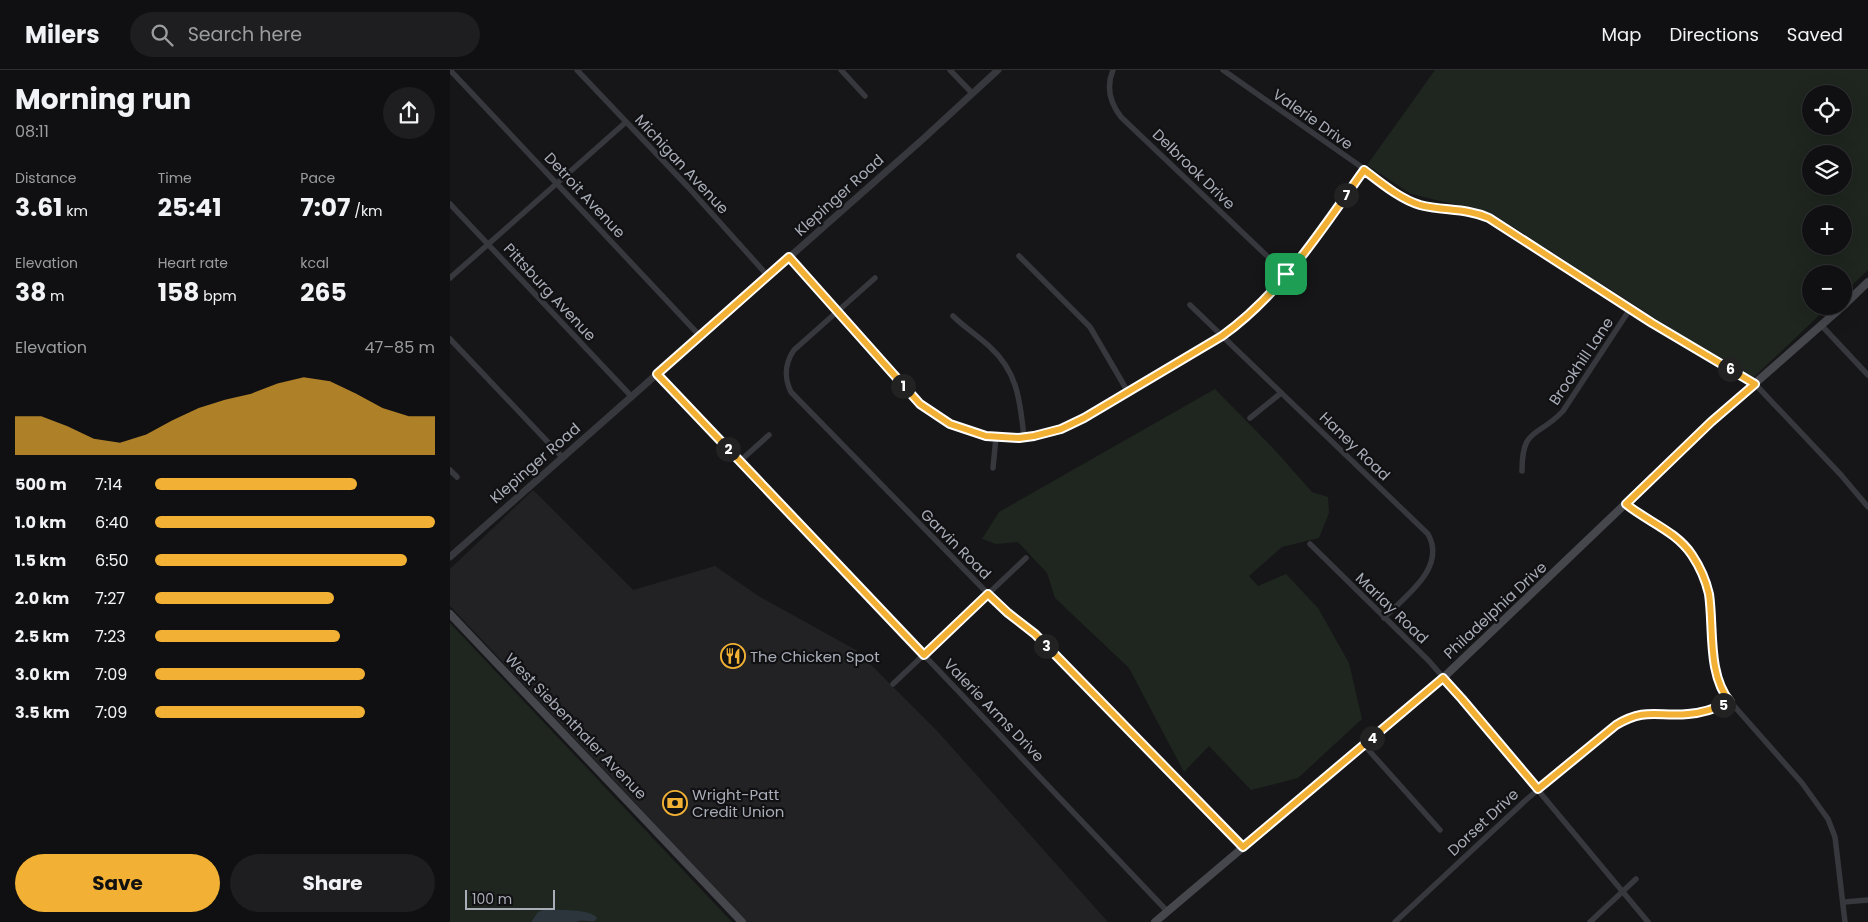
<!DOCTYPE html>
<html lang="en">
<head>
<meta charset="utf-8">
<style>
  body { margin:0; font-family:Poppins,sans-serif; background:#1e1e20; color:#f1f3f6; height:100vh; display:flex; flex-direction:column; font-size:19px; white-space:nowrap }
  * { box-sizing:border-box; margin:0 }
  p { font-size:16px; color:#9c9d9f }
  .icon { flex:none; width:28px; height:28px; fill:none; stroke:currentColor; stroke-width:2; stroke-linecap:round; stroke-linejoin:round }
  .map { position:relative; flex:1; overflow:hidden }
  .side { display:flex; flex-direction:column; background:#101012; width:450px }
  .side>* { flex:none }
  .buttons { position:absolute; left:1352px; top:15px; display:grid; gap:10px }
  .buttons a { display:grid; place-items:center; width:50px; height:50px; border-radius:50%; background:#101012; box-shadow:0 5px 20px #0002,0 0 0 1px #303032; font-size:25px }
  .scale { position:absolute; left:15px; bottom:12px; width:90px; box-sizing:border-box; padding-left:5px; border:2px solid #a8adb8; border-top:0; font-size:14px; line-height:18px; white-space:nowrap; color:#a8adb8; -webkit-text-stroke:4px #111113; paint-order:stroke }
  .pin { position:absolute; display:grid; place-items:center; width:42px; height:42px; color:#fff; margin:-21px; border-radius:10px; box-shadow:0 2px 8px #0006 }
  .km { position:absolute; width:25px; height:25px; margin:-12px; border-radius:50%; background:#222; color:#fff; font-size:14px; line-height:25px; text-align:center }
  .round { display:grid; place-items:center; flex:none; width:52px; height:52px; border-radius:26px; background:#1e1e20 }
  .head { display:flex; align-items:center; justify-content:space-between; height:85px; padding:0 15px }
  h1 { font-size:28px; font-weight:700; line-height:38px }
  .figures { display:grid; grid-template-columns:repeat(3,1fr); gap:8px; height:85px; padding:5px 15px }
  .figures div { display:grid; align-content:center }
  .figures b { font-size:25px; font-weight:700 }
  .figures small { font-size:14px; font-weight:400 }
  .figures p { font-size:14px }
  .chart { height:140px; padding:10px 15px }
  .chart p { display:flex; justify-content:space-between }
  .chart svg { width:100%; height:90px; margin-top:5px; fill:#f2b134; opacity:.7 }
  .button { display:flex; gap:10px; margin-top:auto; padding:10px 15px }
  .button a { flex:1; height:58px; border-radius:30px; background:#f2b134; color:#111; font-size:20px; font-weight:700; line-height:58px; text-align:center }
  .button a+a { background:#1e1e20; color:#f1f3f6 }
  ul { padding:0 15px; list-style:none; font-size:16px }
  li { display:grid; grid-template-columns:80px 60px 1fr; align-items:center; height:38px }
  li i { height:12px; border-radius:6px; background:#f2b134 }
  header { display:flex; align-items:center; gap:30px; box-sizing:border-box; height:70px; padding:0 25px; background:#101012; border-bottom:1px solid #303032 }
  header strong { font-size:24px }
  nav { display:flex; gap:28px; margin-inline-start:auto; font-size:18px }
  .search { width:350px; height:45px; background:#1e1e20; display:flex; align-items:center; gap:12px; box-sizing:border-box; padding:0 18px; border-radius:28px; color:#9c9d9f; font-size:19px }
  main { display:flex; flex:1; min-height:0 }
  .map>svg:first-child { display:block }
  .built { fill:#222225 }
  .green { fill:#1e261f; fill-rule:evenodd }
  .water { fill:#2c353c }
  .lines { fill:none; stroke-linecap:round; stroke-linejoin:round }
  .minor { stroke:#37383d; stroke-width:5.5 }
  .tertiary { stroke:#37383d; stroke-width:7 }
  .secondary { stroke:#45474d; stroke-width:8 }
  .route-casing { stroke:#fff; stroke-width:10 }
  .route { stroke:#f2b134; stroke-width:6 }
  .labels { text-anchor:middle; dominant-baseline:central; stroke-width:4.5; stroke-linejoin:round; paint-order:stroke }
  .street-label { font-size:15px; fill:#a8adb8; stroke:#111113 }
  .poi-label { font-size:15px; fill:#a8adb8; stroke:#111113; text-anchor:start }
</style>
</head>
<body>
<header>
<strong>Milers</strong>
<div class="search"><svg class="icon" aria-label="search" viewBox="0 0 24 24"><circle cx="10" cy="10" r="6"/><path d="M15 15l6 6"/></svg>Search here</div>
<nav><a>Map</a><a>Directions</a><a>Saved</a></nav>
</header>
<main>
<section class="side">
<div class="head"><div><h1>Morning run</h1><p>08:11</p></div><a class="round"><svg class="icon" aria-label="share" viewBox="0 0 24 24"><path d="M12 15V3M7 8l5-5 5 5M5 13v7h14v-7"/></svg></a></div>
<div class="figures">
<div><p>Distance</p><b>3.61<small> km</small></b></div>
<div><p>Time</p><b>25:41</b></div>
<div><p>Pace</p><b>7:07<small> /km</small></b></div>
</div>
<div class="figures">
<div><p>Elevation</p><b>38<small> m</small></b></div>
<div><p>Heart rate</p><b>158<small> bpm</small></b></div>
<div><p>kcal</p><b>265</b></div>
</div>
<div class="chart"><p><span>Elevation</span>47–85 m</p>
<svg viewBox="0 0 160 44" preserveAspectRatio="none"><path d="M0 44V25L10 25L20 30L30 36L40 38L50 34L60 27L70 21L80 17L90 14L100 9L110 6L120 8L130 14L140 21L150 25L160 25V44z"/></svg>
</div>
<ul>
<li><b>500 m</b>7:14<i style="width:72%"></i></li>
<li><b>1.0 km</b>6:40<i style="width:100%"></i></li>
<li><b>1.5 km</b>6:50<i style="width:90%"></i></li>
<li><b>2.0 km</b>7:27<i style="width:64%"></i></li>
<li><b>2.5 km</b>7:23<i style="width:66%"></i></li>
<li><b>3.0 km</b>7:09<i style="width:75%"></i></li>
<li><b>3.5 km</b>7:09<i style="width:75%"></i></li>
</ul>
<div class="button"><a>Save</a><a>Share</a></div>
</section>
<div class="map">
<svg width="1418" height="852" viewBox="0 0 1418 852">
  <rect width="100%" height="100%" fill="#161618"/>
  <polygon class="built" points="83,420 183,520 265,496 310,527 406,580 489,663 658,852 297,852 0,536 0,499"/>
  <g class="green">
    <path d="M 985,0 L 1418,0 L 1418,200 L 1394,223 L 1394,204 L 1361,204 L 1361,236 L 1379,236 L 1301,310 L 1041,143 L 961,124 L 917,95 ZM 1361,24 L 1394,24 L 1394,56 L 1361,56 ZM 1361,84 L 1394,84 L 1394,116 L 1361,116 ZM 1361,144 L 1394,144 L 1394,176 L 1361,176 Z"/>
    <polygon points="765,319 823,378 862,422 878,427 879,443 869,468 832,477 799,506 808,516 836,504 868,538 899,593 912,649 848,708 801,720 759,676 734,702 679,598 605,528 597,503 568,472 546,474 532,469 549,442"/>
    <polygon points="0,553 282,852 0,852"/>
  </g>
  <path class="water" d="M 95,839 C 108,841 140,838 147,848 L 145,851 C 139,852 131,849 126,852 L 81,852 L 88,842 Z"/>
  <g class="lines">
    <g class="minor">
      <polyline points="0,0 250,266"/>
      <polyline points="127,0 238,117 318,206"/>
      <polyline points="391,0 415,26"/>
      <polyline points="500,0 522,23"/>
      <path d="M 663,0 C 656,17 660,33 671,47 L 836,204"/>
      <path d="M 773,0 L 957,129 C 983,140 1013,136 1039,148 L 1202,253 L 1305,314 L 1391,405 L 1418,437"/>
      <polyline points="0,134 182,327"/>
      <polyline points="569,186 640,257 678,322"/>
      <path d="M 339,187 L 461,326 C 507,370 566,379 623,354 L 772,266 C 831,224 872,159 914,100"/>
      <polyline points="0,208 176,52"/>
      <path d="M 425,208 L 344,280 C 335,293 334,308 341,322 L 551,537 L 585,564 L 793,777"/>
      <path d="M 740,235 L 978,464 C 997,498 955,526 934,548"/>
      <path d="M 503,246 C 514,257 527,265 539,276 C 568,302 570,331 574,367"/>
      <polyline points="1372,256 1418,305"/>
      <polyline points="0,269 112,387"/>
      <polyline points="207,304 717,841"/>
      <polyline points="800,348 831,323"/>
      <polyline points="290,391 319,365"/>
      <polyline points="543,398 546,367"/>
      <polyline points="0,400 7,407"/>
      <path d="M 1072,401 C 1072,356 1088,368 1113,341 L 1180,239"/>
      <path d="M 1177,434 C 1196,451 1221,459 1238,479 C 1262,508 1258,539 1262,574 C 1264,593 1269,611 1278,629 L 1352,713 L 1378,749 L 1385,767 L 1395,852"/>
      <polyline points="860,474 979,591 1012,629 1198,852"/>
      <polyline points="443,614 576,488"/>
      <polyline points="914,675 990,760"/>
      <polyline points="1394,832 1418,830"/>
      <polyline points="945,852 1077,729 1166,655 1186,645 1203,643 1240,644 1280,632"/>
      <polyline points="1140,852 1186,809"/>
    </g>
    <polyline class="tertiary" points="0,487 473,69 548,0"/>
    <g class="secondary">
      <polyline points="1394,235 1418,212"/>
      <polyline points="0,544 292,852"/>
      <polyline points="705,852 993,608 1261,352 1393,236"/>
    </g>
  </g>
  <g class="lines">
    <defs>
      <path id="route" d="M 914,100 C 931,113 950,129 970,135 C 993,141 1017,138 1039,148 L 1202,253 L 1305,314 L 1261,352 L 1176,434 C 1198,452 1226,461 1242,485 C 1250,497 1256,511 1259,524 C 1264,558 1257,604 1280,632 C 1267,638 1253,643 1238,644 C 1208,647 1196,637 1166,655 L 1088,719 L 1012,629 L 993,608 L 793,777 L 585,564 L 558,543 L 538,524 L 474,585 L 207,304 L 339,187 L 470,334 L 500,354 L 536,366 L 569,368 L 584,366 L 611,359 L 634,348 L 772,266 C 831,224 872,159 914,100 Z"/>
    </defs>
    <use href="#route" class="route-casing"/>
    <use href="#route" class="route"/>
  </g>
  <defs>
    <symbol id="restaurant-ring" viewBox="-11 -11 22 22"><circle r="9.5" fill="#111113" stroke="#f2b134" stroke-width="1.5"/><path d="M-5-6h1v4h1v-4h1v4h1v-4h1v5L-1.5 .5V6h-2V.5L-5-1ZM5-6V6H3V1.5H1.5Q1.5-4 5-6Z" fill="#f2b134"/></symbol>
    <symbol id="bank-ring" viewBox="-11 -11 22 22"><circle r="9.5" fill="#111113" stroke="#f2b134" stroke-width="1.5"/><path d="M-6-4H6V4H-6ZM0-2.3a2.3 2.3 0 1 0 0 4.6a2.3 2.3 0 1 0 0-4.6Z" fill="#f2b134"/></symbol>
  </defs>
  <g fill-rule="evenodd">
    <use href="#restaurant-ring" x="269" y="572" width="28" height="28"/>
    <use href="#bank-ring" x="211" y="719" width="28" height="28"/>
  </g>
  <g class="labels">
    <g class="street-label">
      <text transform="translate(863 49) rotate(35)">Valerie Drive</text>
      <text transform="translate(232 94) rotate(47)">Michigan Avenue</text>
      <text transform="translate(744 99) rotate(44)">Delbrook Drive</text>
      <text transform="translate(135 125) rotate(47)">Detroit Avenue</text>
      <text transform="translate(389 125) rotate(-42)">Klepinger Road</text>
      <text transform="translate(100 222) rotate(47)">Pittsburg Avenue</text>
      <text transform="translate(1131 291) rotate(-56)">Brookhill Lane</text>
      <text transform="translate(905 376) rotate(44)">Haney Road</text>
      <text transform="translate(85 393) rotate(-41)">Klepinger Road</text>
      <text transform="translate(506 474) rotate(45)">Garvin Road</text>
      <text transform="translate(942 538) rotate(44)">Marlay Road</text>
      <text transform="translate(1045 540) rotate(-43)">Philadelphia Drive</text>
      <text transform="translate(544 640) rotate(46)">Valerie Arms Drive</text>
      <text transform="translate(126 656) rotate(46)">West Siebenthaler Avenue</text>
      <text transform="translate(1033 752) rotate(-43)">Dorset Drive</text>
    </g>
    <g class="poi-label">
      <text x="300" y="586">The Chicken Spot</text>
      <text x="242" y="724">Wright-Patt<tspan x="242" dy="17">Credit Union</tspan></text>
    </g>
  </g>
</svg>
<div class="buttons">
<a><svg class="icon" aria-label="locate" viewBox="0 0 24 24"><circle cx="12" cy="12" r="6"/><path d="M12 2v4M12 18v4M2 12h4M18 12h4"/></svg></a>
<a><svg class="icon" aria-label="layers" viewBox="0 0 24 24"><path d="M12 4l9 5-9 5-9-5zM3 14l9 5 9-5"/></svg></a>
<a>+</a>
<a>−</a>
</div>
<div class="scale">100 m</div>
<div class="pin" style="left:836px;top:204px;background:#1e9e55"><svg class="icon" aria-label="arrive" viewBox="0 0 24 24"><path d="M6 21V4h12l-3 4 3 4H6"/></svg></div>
<b class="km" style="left:453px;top:316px">1</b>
<b class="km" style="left:278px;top:379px">2</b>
<b class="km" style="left:596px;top:576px">3</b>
<b class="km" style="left:922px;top:668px">4</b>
<b class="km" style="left:1273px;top:635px">5</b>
<b class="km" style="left:1280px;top:299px">6</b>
<b class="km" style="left:896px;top:125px">7</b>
</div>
</main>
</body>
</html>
